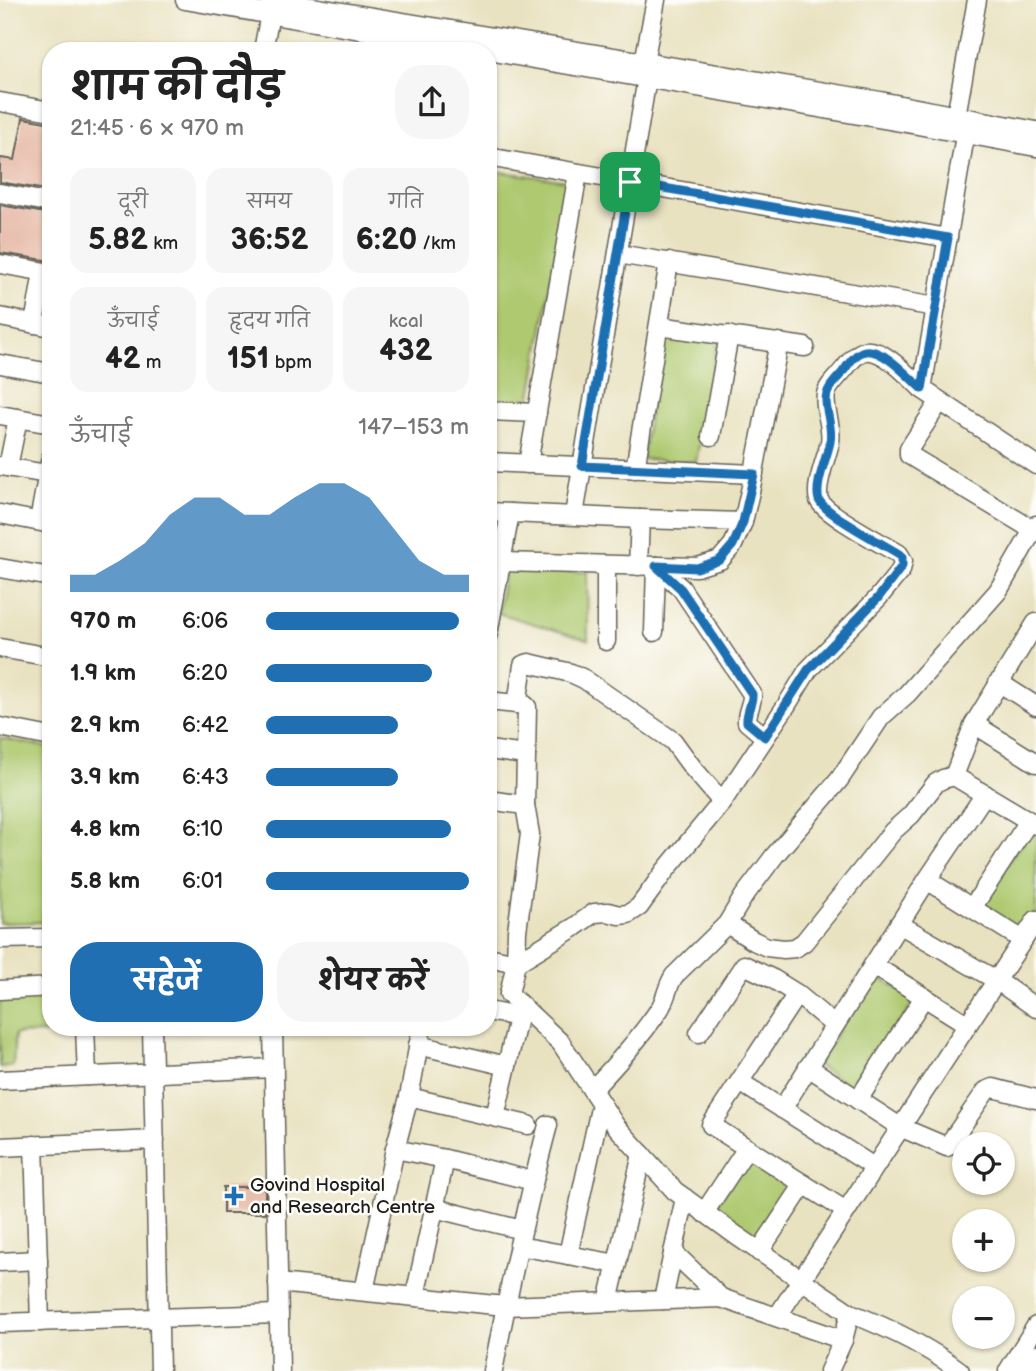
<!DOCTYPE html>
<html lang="hi">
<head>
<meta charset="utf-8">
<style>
  body { margin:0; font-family:"Balsamiq Sans","Playpen Sans Deva",sans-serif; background:#f6f6f6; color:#222; height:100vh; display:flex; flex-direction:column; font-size:26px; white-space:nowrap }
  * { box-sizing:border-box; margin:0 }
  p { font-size:23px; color:#767676 }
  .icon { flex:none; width:38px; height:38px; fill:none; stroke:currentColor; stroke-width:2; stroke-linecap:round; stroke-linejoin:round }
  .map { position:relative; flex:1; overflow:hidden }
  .panel { position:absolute; left:42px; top:42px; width:455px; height:994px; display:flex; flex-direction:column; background:#fff; border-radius:28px; box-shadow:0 2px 5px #0004 }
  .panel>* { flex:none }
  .buttons { position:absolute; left:952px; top:1132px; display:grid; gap:14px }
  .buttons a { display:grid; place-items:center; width:63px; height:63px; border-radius:50%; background:#fff; box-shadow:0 2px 5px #0004; font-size:35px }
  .pin { position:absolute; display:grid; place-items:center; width:60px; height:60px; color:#fff; margin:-30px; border-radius:14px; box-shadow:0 4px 10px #0006 }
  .round { display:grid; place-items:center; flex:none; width:74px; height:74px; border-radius:28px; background:#f6f6f6 }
  .summary { display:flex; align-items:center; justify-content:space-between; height:119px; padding:0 28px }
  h1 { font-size:38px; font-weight:700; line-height:52px }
  .figures { display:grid; grid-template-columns:repeat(3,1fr); gap:10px; height:119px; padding:7px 28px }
  .figures div { display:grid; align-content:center; border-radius:18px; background:#f6f6f6; text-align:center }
  .figures b { font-size:30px; font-weight:700 }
  .figures small { font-size:19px; font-weight:400 }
  .figures p { font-size:19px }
  .chart { height:196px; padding:14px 28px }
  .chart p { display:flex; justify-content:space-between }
  .chart svg { width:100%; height:126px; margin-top:7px; fill:#1f6fb2; opacity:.7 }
  .primary-button { display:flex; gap:14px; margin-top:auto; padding:14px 28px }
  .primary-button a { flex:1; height:80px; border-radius:28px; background:#1f6fb2; color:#fff; font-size:28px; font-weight:700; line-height:80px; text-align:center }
  .primary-button a+a { background:#f6f6f6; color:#222 }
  ul { padding:0 28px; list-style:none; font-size:23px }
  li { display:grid; grid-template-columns:112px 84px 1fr; align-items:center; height:52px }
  li i { height:18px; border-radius:9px; background:#1f6fb2 }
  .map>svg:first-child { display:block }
  .green { fill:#aec96f; stroke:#657246; stroke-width:2 }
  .building { fill:#e2ac97 }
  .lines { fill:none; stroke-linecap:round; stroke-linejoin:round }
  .minor-casing { stroke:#646156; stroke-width:21 }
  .minor { stroke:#fff; stroke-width:18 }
  .route-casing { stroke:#fff; stroke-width:14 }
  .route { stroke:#1f6fb2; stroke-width:9 }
  .poi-dot { fill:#1f6fb2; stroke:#fdfcf7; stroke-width:2.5 }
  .labels { text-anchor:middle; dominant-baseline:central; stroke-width:5; stroke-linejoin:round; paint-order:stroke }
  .poi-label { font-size:19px; fill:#1c1c1c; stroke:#fdfcf7; text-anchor:start }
</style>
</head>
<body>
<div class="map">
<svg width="1036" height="1371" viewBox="0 0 1036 1371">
  <rect width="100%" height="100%" fill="#fdfcf7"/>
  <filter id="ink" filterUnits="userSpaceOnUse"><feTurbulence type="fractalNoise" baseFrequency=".0143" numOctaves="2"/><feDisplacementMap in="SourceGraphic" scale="14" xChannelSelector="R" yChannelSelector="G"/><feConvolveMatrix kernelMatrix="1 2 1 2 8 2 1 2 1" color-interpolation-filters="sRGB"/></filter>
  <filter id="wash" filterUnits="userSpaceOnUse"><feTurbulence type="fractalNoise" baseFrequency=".00686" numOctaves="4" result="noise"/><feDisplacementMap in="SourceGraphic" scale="28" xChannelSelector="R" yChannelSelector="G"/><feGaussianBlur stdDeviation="1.57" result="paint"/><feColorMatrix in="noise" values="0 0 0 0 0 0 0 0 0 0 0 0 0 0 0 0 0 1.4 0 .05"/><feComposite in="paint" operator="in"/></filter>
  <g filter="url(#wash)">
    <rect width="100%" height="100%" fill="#e9e2c1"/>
    <g class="green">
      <polygon points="488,170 568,181 529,408 488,404"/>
      <polygon points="663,330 719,336 696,462 642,459"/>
      <polygon points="505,569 587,572 588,640 498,613"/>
      <polygon points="0,738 51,748 51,922 0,923"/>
      <polygon points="1031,828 1036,831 1036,912 1021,935 979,907"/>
      <polygon points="874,974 915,1000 858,1091 817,1065"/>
      <polygon points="51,990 51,1027 79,1027 79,1032 15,1034 13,1066 0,1067 0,993"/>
      <polygon points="750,1156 795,1186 758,1242 712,1211"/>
    </g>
    <g id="blocks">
      <g class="building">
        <polygon points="23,118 51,123 51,191 0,182 0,158 15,160"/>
        <polygon points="0,205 51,214 51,261 0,253"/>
        <rect x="223" y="1187" width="42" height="26"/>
      </g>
    </g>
  </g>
  <g filter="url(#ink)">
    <use href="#blocks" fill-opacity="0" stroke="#646156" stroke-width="2"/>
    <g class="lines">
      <defs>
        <g id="minor">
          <polyline points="185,0 484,51"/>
          <polyline points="270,0 880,101 1036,131"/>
          <polyline points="263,51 272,3"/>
          <polyline points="488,51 912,124 1036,147"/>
          <polyline points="0,102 51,111"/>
          <polyline points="967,124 922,389 1036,465"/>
          <polyline points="954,127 977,0"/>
          <polyline points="488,157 948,238"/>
          <polyline points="0,193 51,203"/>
          <polyline points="618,254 936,307"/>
          <polyline points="0,264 51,273"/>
          <polyline points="0,317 51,327"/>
          <polyline points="34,324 43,272"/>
          <polyline points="659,326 805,347"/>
          <polyline points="0,364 51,373"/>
          <polyline points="940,401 909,449 909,455 1033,530"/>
          <polyline points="488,411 537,413"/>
          <polyline points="0,415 51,424"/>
          <polyline points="711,436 729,335"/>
          <polyline points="488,462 754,474"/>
          <polyline points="528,464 578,173"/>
          <polyline points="0,466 47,474"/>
          <polyline points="8,467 18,418"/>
          <polyline points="635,469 669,262"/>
          <polyline points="488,512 640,519 743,522"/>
          <polyline points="0,514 51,524"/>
          <polyline points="574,515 647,78 644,62 656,0"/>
          <polyline points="39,521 51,457"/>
          <polyline points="501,562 697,567 720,560 733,545 743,522 751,487 779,342"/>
          <polyline points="606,565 606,641"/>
          <polyline points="638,566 640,519"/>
          <path d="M 656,566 L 681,588 L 752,694 C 753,703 746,712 747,722 L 765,737"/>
          <polyline points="0,568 51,577"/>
          <polyline points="654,632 656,566"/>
          <polyline points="488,634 510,513"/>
          <polyline points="0,648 51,657"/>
          <polyline points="998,682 1036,706"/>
          <path d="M 488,701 L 525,705 L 527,707 L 525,805 L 530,834 L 517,931 L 516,963 L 573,928 L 594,913 L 608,912 L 619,915 L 628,914 L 639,907 L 665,871 L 722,802 L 786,706 L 808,670 L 878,598 L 901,570 L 903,561 L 899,554 C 883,544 825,514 819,500 C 814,486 827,457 830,442 C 833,426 823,410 826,394 C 828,385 839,376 845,368 C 850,362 856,353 865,351 C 884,348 909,377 922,389"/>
          <polyline points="517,704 523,665 529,663 571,673 584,679 673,741 692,767 722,802"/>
          <polyline points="974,724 1036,763"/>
          <polyline points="0,727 51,737"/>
          <polyline points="488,750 526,755"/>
          <polyline points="954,776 974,724 1036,623"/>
          <polyline points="488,800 525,805"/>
          <polyline points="927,880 1023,940"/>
          <polyline points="972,908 1029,821"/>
          <polyline points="727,924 754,941 767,947 784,949 795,948 804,942 893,831 911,815 936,783 943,779 954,776 1036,825"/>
          <polyline points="899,924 996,980 1036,1008"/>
          <polyline points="0,939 51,938"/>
          <polyline points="488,957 516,963 509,994 561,1043 615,1125 675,1191 737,1236 850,1313 843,1340 829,1371"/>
          <polyline points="873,965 967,1024"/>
          <polyline points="0,990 51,987"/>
          <polyline points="797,994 711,1125 846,1211"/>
          <polyline points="488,1011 518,1017"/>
          <polyline points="85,1027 87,1076"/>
          <polyline points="152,1027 160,1371"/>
          <polyline points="273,1027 280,1371"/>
          <polyline points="699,1033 744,965 773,979 797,994 834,1025"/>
          <polyline points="418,1045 507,1066"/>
          <polyline points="808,1067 900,1127 947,1147 986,1091 993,1088 1036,1099"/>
          <polyline points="0,1080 274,1068"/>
          <polyline points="740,1082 874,1167"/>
          <path d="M 592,1090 C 616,1065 639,1039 659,1010 C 666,1000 667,986 674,976 L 727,924 L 744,896 L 775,855 L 839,780 L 881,717 L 907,694 L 998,591 L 1036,525"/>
          <polyline points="409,1097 528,1125"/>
          <polyline points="858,1100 924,997"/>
          <polyline points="782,1109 927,880 985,794"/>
          <polyline points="495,1117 521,1005"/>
          <polyline points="34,1145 40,1322"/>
          <polyline points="0,1147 155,1140"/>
          <polyline points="395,1149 445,1159 533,1181"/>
          <polyline points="434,1208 522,1230"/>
          <polyline points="704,1213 747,1148"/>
          <polyline points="519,1246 617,1264"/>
          <polyline points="673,1252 721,1298"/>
          <polyline points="759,1252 804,1184"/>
          <polyline points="568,1255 601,1104"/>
          <polyline points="0,1262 38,1260"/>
          <polyline points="278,1283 505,1306 721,1298 843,1340"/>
          <polyline points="364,1291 395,1149 409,1097 422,1027"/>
          <polyline points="415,1296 445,1159"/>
          <polyline points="663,1300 685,1198"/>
          <polyline points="608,1302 642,1154"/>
          <path d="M 850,1313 C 889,1328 927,1346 960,1371"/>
          <polyline points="777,1317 1036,920"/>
          <polyline points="0,1323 279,1314"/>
          <path d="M 493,1371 C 509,1289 526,1207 548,1125"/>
          <polyline points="1008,1371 1036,1326"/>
          <polyline points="1026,1371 1036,1354"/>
        </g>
      </defs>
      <use href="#minor" class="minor-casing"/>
      <use href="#minor" class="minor"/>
    </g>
  </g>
  <g class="lines" filter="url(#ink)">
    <defs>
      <path id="route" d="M 630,182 L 948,238 L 922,389 C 909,378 884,348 865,351 C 855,353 848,365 842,373 C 835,381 826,389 826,400 C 826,414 833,427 830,442 C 827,457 814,486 819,500 C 825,514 883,544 899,554 L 902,557 L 902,566 L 878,598 L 808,670 L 765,737 L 747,722 C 746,712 753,703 752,694 L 681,589 L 656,566 L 697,568 L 720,560 L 733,545 L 743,522 L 754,474 L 582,466 Z"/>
    </defs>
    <use href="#route" class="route-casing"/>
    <use href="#route" class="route"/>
  </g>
  <path class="poi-dot" d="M230.5 1185.5h7v7h7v7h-7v7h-7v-7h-7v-7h7z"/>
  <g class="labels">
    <g class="poi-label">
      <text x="250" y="1185">Govind Hospital<tspan x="250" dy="22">and Research Centre</tspan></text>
    </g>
  </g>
</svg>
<div class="buttons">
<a><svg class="icon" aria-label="locate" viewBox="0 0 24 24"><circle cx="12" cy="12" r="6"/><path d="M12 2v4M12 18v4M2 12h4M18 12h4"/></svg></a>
<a>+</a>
<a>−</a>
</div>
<div class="pin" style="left:630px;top:182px;background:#1e9e55"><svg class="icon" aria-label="arrive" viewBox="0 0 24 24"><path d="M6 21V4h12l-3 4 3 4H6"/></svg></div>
<section class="panel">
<div class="summary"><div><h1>शाम की दौड़</h1><p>21:45 · 6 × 970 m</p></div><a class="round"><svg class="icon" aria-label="share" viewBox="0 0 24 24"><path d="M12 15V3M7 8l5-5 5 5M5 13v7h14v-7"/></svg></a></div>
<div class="figures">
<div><p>दूरी</p><b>5.82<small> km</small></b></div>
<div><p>समय</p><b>36:52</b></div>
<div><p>गति</p><b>6:20<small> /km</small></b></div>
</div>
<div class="figures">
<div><p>ऊँचाई</p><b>42<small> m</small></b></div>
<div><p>हृदय गति</p><b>151<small> bpm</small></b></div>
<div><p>kcal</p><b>432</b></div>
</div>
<div class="chart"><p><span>ऊँचाई</span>147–153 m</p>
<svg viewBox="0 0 160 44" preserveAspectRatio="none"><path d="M0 44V38L10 38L20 33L30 27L40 17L50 11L60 11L70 17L80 17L90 11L100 6L110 6L120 11L130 22L140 33L150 38L160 38V44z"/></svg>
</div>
<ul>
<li><b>970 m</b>6:06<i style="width:95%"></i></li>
<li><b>1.9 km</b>6:20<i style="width:82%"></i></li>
<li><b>2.9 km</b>6:42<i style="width:65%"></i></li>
<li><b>3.9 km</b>6:43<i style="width:65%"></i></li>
<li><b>4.8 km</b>6:10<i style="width:91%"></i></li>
<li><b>5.8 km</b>6:01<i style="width:100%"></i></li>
</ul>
<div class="primary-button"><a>सहेजें</a><a>शेयर करें</a></div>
</section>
</div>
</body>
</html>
